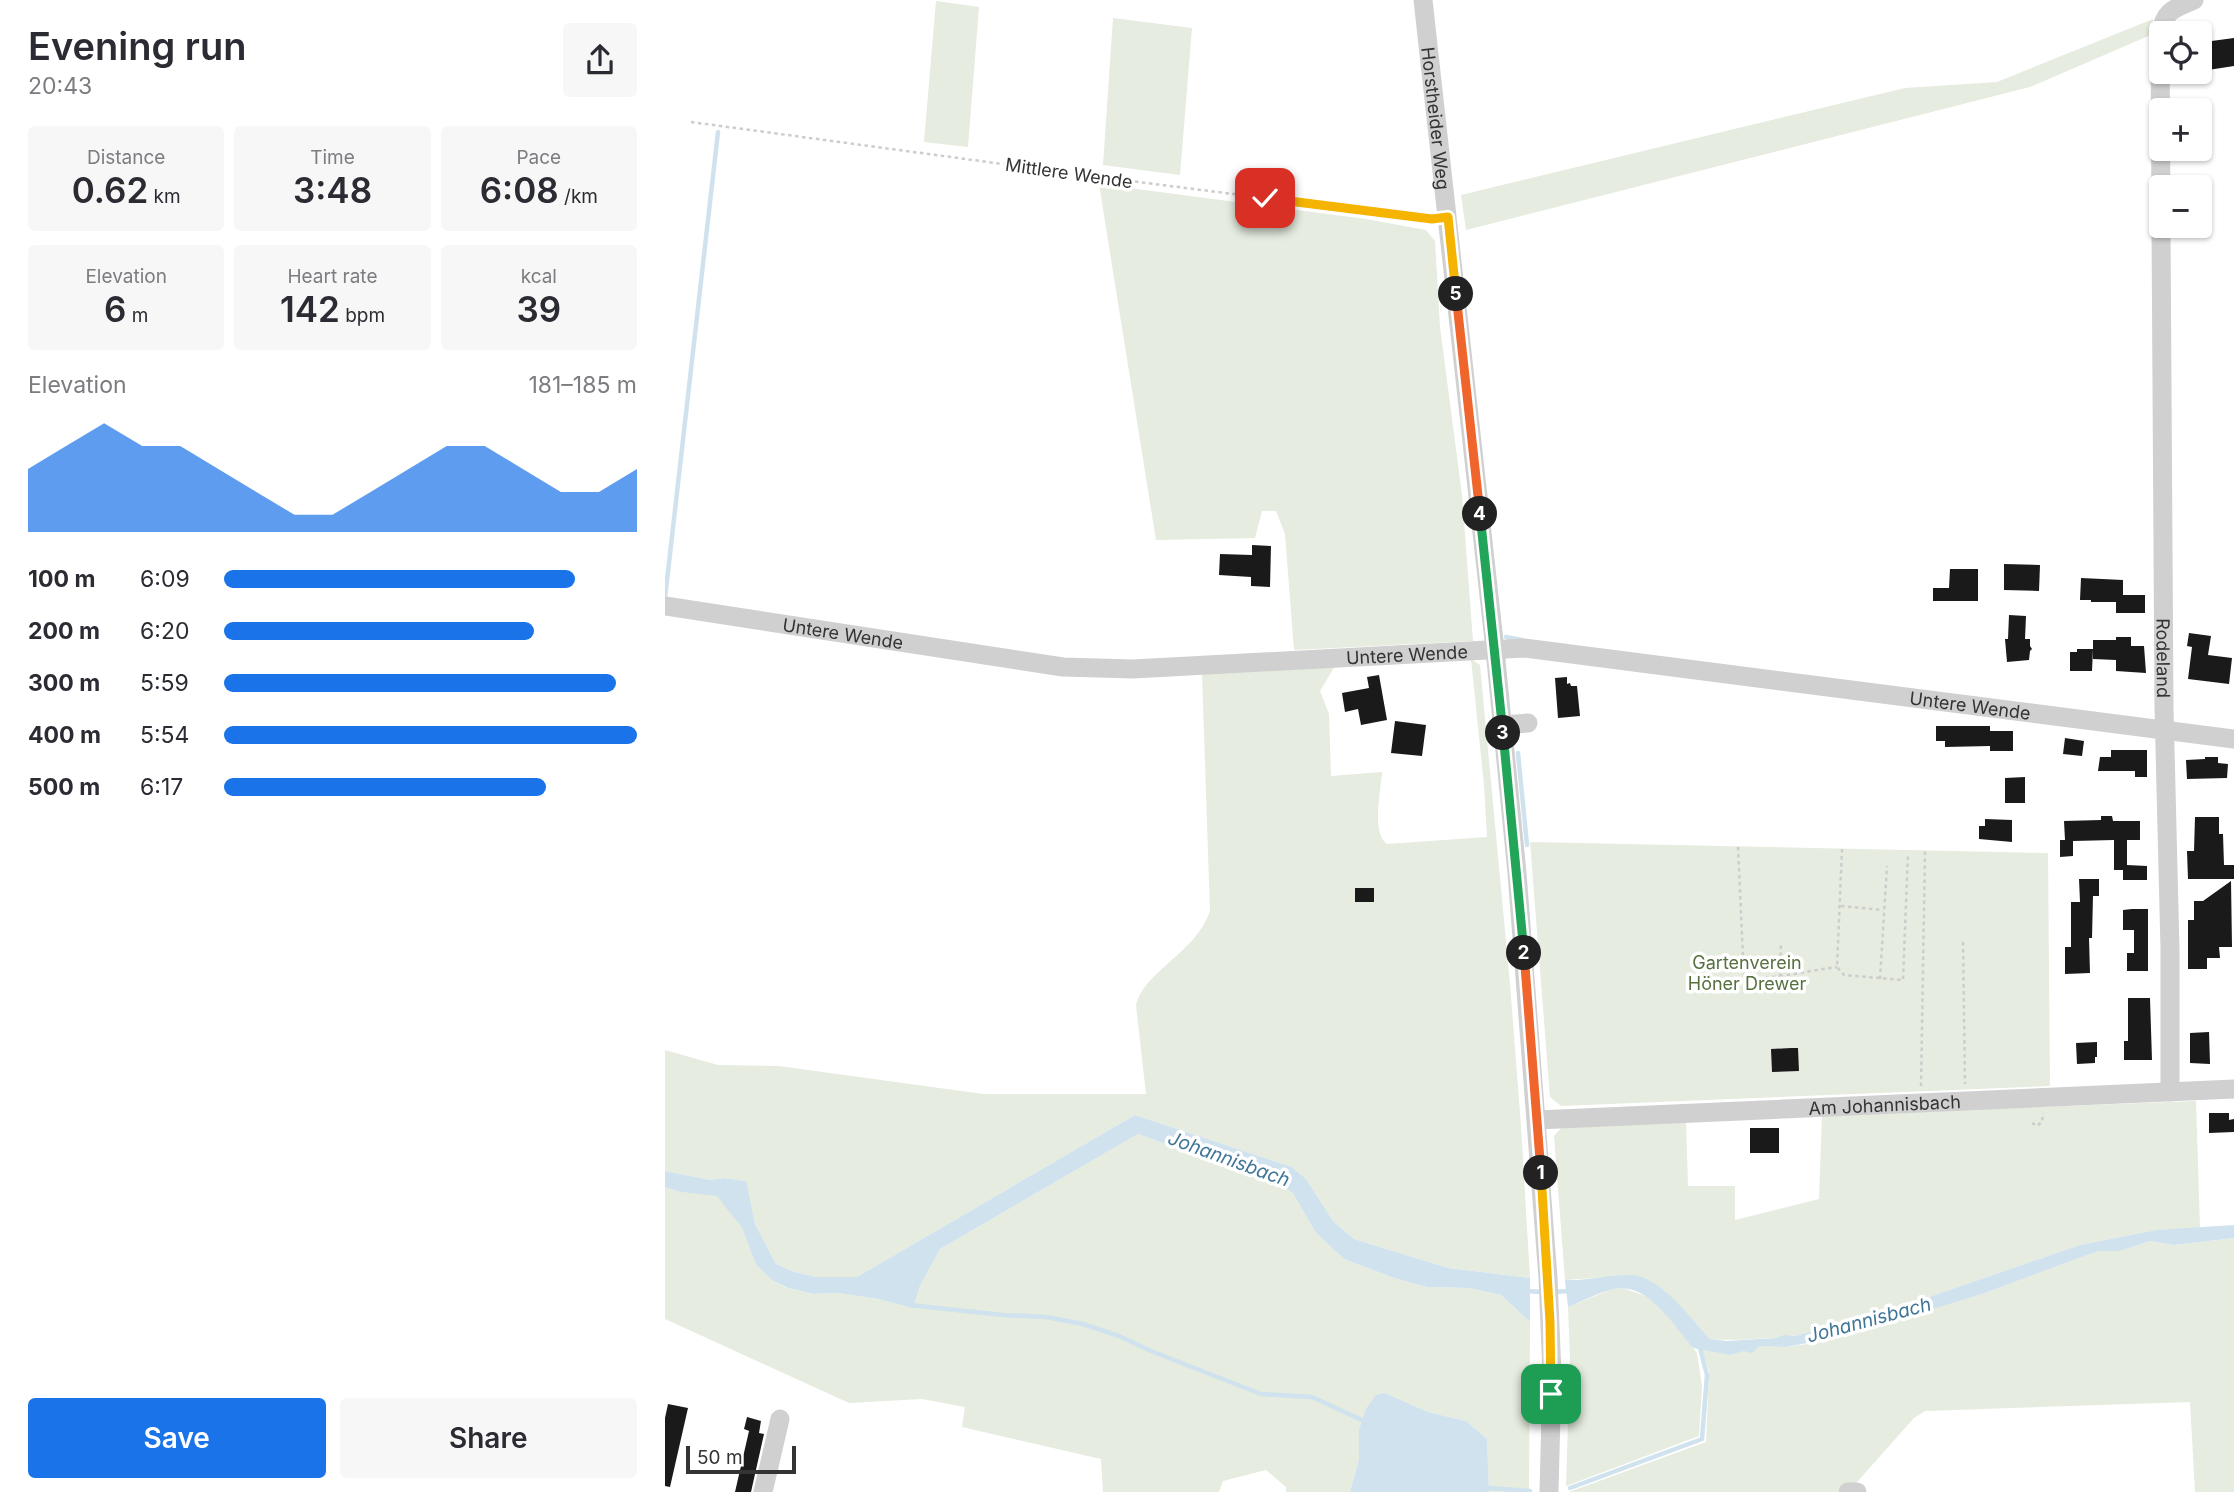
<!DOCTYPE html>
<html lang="en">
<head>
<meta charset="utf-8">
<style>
  body { margin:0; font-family:Inter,sans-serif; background:#f7f7f7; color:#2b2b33; height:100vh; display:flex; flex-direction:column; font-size:26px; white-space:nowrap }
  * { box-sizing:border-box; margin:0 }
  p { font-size:23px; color:#7c7c81 }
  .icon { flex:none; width:38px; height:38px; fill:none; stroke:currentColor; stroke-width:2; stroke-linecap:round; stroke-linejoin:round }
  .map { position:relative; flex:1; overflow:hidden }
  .panel { display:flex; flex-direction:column; background:#fff; width:665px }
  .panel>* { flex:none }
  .controls { position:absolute; left:1484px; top:21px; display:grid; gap:14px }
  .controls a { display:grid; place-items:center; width:63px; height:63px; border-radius:7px; background:#fff; box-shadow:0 2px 5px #0004; font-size:35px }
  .scale { position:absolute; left:21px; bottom:18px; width:110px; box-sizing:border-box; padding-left:7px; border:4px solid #333; border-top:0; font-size:19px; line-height:24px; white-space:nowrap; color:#333; -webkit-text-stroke:5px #fff; paint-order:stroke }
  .pin { position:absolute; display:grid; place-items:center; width:60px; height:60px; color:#fff; margin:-30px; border-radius:14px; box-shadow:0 4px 10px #0006 }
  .km { position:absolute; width:35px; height:35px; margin:-18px; border-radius:50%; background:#222; color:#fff; font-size:19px; line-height:35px; text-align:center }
  .round { display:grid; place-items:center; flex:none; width:74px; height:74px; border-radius:7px; background:#f7f7f7 }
  .head { display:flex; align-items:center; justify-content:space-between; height:119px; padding:0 28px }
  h1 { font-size:38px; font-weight:600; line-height:52px }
  .metrics { display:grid; grid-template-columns:repeat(3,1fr); gap:10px; height:119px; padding:7px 28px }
  .metrics div { display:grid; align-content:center; border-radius:7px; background:#f7f7f7; text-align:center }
  .metrics b { font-size:35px; font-weight:600 }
  .metrics small { font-size:19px; font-weight:400 }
  .metrics p { font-size:19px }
  .chart { height:196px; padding:14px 28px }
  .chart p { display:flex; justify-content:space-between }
  .chart svg { width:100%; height:126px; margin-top:7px; fill:#1a73e8; opacity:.7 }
  .button { display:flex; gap:14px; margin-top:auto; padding:14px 28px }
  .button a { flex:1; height:80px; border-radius:7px; background:#1a73e8; color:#fff; font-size:28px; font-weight:600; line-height:80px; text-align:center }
  .button a+a { background:#f7f7f7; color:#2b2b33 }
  ul { padding:0 28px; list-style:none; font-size:23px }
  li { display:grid; grid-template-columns:112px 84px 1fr; align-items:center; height:52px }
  li i { height:18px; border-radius:9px; background:#1a73e8 }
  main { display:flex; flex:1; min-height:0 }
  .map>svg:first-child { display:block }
  .green { fill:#e6ecdf }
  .water { fill:#cfe2ee }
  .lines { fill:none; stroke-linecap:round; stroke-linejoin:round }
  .stream { stroke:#cfe2ee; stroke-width:4.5 }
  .building { fill:#1a1a1a }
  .path { stroke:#cdcdcd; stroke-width:2.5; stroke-dasharray:3.5 3.5; stroke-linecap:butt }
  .minor { stroke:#d0d0d0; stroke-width:19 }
  .split-1-casing { stroke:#fff; stroke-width:14 }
  .split-2-casing { stroke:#fff; stroke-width:14 }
  .split-3-casing { stroke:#fff; stroke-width:14 }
  .split-4-casing { stroke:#fff; stroke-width:14 }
  .split-5-casing { stroke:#fff; stroke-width:14 }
  .split-6-casing { stroke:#fff; stroke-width:14 }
  .split-1 { stroke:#f5b400; stroke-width:9 }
  .split-2 { stroke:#f0652b; stroke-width:9 }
  .split-3 { stroke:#22a559; stroke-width:9 }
  .split-4 { stroke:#22a559; stroke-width:9 }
  .split-5 { stroke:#f0652b; stroke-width:9 }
  .split-6 { stroke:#f5b400; stroke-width:9 }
  .labels { text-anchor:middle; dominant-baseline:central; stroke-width:7; stroke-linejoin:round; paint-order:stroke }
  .street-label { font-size:18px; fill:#333; stroke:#fff }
  .park-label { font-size:18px; fill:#56703f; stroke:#fff }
  .water-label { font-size:19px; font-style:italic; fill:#3f7597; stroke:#fff }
</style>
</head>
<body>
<main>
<section class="panel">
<div class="head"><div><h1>Evening run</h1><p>20:43</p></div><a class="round"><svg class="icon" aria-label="share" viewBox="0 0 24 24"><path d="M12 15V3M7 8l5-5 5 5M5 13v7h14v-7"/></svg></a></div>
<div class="metrics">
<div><p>Distance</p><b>0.62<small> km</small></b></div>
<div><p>Time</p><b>3:48</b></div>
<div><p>Pace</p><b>6:08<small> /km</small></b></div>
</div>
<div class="metrics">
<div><p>Elevation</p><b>6<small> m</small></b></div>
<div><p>Heart rate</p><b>142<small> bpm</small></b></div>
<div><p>kcal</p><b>39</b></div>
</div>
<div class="chart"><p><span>Elevation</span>181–185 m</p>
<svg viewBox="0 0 160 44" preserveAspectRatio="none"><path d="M0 44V22L10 14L20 6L30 14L40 14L50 22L60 30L70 38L80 38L90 30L100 22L110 14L120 14L130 22L140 30L150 30L160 22V44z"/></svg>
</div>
<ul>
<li><b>100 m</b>6:09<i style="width:85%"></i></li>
<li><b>200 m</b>6:20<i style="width:75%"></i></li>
<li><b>300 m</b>5:59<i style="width:95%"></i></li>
<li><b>400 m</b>5:54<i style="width:100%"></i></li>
<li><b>500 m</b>6:17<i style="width:78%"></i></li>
</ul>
<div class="button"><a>Save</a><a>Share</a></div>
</section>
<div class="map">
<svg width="1569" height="1492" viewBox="0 0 1569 1492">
  <rect width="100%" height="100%" fill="#fff"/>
  <g class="green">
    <polygon points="271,1 314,7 303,147 259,142"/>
    <polygon points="448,18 527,28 515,175 438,165"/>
    <polygon points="1488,19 1488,34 1365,87 801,230 796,195 1240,88 1332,82"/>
    <polygon points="434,184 701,219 761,230 770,241 775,327 797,495 808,641 629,650 620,534 611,511 597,511 590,538 491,540"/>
    <path d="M 806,659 L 815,665 L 845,984 L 856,1126 L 865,1278 L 783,1268 L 689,1239 L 668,1221 L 641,1179 L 627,1167 L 470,1115 L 192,1277 L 152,1277 L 129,1272 L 111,1264 L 90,1224 L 80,1181 L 60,1178 L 45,1180 L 0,1171 L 0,1050 L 53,1065 L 114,1066 L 318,1094 L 481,1094 L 471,1005 C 479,971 531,953 545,911 L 537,674 L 670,666 L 655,691 L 664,714 L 666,776 L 717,772 C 716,790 706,833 722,844 L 822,837 L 819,785 Z"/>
    <polygon points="865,842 1383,853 1385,1086 896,1106 885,1097"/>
    <path d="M 1531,1101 L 1535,1229 L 1491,1230 L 1415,1245 L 1232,1308 L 1130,1336 C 1121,1335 1116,1338 1108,1338 C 1086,1339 1066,1341 1045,1339 L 1001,1292 L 945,1277 L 900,1280 L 889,1136 L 898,1126 L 1021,1121 L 1023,1186 L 1070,1186 L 1070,1220 L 1154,1199 L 1157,1115 Z"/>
    <polygon points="473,1134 618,1186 628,1192 651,1233 679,1259 729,1278 762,1287 804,1288 836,1295 865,1322 864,1492 824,1492 822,1439 801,1421 763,1412 720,1393 698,1421 694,1430 694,1459 685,1492 621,1492 621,1487 601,1470 558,1481 554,1492 438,1492 436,1459 297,1427 300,1407 257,1399 184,1403 0,1319 0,1187 15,1192 52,1195 77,1228 91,1265 107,1280 122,1288 148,1294 173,1293 213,1299 248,1308 255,1286 275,1249"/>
    <polygon points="1569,1238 1569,1492 1530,1492 1525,1402 1260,1411 1249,1418 1185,1490 1170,1492 904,1492 1041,1442 1044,1371 1037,1349 1065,1355 1094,1346 1121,1347 1157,1342 1317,1294 1433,1251 1455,1251 1485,1241 1509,1245"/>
    <polygon points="958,1288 980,1296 995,1307 1032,1353 1037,1386 1034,1436 901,1486 905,1359 903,1307 947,1289"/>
  </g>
  <g class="water">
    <polygon points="470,1115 627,1167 641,1179 668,1221 689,1239 783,1268 865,1278 865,1322 836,1295 804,1288 762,1287 729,1278 679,1259 651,1233 628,1193 618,1186 473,1134 275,1249 255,1286 248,1308 213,1299 173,1293 148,1294 123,1288 107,1280 91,1265 77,1228 52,1196 15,1192 0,1187 0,1171 45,1180 59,1178 81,1181 90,1224 111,1264 129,1272 152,1277 192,1277"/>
    <path d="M 1569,1225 L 1569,1238 L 1509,1245 L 1485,1241 L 1455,1251 L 1433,1251 L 1317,1294 L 1180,1336 L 1121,1347 L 1094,1346 L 1087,1353 L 1079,1351 L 1065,1355 L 1028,1348 C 1009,1327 984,1282 949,1289 C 934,1292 918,1301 903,1307 L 900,1280 C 922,1281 943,1275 965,1275 C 995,1275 1026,1319 1045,1339 L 1062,1341 L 1111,1338 L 1119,1335 L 1130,1336 L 1232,1308 L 1415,1245 L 1491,1230 Z"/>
    <polygon points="720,1393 763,1412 801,1421 822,1439 824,1492 685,1492 694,1459 694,1430 701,1409 711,1395"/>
  </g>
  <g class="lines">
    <g class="stream">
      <polyline points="0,598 53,132"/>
      <polyline points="841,637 857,640"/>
      <polyline points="853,753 862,845"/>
      <polyline points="859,1291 878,1292"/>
      <polyline points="887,1292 906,1291"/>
      <polyline points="244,1305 338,1315 381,1317 418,1324 454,1336 486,1351 596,1394 647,1397 701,1422"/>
      <polyline points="820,1486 824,1488 865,1491"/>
      <polyline points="905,1488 1037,1439 1042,1375 1034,1344"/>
    </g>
  </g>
  <g class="building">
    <polygon points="1569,38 1569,66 1543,70 1539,42"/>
    <polygon points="587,545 606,546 605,587 586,586 586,577 554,575 555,554 587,555"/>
    <polygon points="1339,564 1375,565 1374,591 1339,590"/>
    <polygon points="1285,569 1313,569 1313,601 1268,601 1268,588 1284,588"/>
    <polygon points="1416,578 1458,580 1458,595 1480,595 1480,613 1451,613 1451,602 1426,602 1426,600 1415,600"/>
    <polygon points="1344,615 1361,616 1360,639 1365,639 1365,646 1367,649 1365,651 1364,660 1342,662 1340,639 1343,639"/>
    <polygon points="1524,633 1546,636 1543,655 1567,658 1564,684 1523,679 1527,647 1522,646"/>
    <polygon points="1451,637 1466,637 1466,646 1479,646 1481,673 1451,671 1451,660 1428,659 1428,640 1451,640"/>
    <polygon points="1412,649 1428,649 1427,671 1405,671 1405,652 1412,652"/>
    <polygon points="714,675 722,720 696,725 693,709 680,712 677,693 704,688 702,677"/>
    <polygon points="902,677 902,684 905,683 906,686 912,686 915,716 893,718 890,678"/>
    <polygon points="730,721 761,725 757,756 726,753"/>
    <polygon points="1271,726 1325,726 1325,731 1348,731 1348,751 1325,751 1325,746 1280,747 1280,741 1271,741"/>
    <polygon points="1400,738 1419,741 1417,756 1398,754"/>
    <polygon points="1446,750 1482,750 1482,777 1470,777 1470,771 1433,771 1435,757 1446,757"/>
    <polygon points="1540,757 1553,757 1553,763 1563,764 1562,778 1522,779 1521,760 1540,759"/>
    <polygon points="1360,777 1360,803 1340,803 1340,778"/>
    <polygon points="1436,816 1447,816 1448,821 1475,821 1475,840 1462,840 1462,865 1482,866 1482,880 1458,880 1458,870 1449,870 1449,840 1408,841 1408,856 1395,857 1395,840 1400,840 1399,821 1436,820"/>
    <polygon points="1530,817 1554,817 1554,834 1558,834 1559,865 1569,865 1569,879 1523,879 1522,851 1529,851"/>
    <polygon points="1320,819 1347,820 1347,842 1314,839 1314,826 1320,826"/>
    <polygon points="1414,879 1434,879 1434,896 1428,896 1427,938 1424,938 1425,973 1400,974 1400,947 1406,947 1406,902 1415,902"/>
    <polygon points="1566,881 1567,947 1554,947 1555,958 1542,958 1542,969 1523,969 1523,920 1529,920 1529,901 1538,901"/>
    <rect x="690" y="888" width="19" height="14"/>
    <polygon points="1467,909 1483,909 1483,971 1462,971 1462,953 1469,953 1469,930 1458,930 1458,910"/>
    <polygon points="1463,998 1485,998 1487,1060 1459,1060 1459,1041 1463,1041"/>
    <polygon points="1544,1032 1545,1064 1525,1063 1525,1033"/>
    <polygon points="1432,1042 1432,1057 1430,1057 1430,1063 1412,1064 1411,1043"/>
    <polygon points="1126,1048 1133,1048 1134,1071 1107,1072 1106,1049"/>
    <polygon points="1544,1113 1564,1113 1564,1120 1569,1119 1569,1132 1544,1133"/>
    <rect x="1085" y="1128" width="29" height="25"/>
    <polygon points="3,1404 23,1408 5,1487 0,1486 0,1418"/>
    <polygon points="82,1417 96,1421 94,1433 99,1434 86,1492 70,1492 84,1431 87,1432 79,1429"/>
  </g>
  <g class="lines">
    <g class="path">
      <polyline points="26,122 434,177 766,219"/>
      <path d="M 1073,847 L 1079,979 C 1110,979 1141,971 1172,967"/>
      <polyline points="1177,849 1172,967 1179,975 1238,980 1243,853"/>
      <polyline points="1176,906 1218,910"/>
      <polyline points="1298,942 1300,1084"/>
      <polyline points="1115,977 1116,942"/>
      <polyline points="1215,979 1222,866"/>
      <polyline points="1256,1086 1260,851"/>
      <polyline points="1367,1123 1372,1126 1377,1122 1378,1113"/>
    </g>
    <g class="minor">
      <path id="s1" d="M 758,0 L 830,650 L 852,873 L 883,1278 L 887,1374 L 884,1492"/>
      <path d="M 1496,219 L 1495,34 C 1500,10 1508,9 1529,0"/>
      <path id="s2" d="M 1496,226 L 1499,708 L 1505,949 L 1505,1092"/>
      <path id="s3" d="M 0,606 L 398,667 L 468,669 L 859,648 L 1569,739"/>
      <polyline points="837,725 863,723"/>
      <path id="s4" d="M 872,1120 L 1569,1089"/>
      <polyline points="98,1492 115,1419"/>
      <polyline points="1183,1492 1192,1492"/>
    </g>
  </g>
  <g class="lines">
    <defs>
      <polyline id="split-1" points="876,1173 885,1322 886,1394"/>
      <polyline id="split-2" points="859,953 876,1173"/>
      <polyline id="split-3" points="838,733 859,953"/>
      <polyline id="split-4" points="815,514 838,733"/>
      <polyline id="split-5" points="791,294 815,514"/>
      <polyline id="split-6" points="600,198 767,219 783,217 791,294"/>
    </defs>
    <use href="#split-1" class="split-1-casing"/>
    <use href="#split-2" class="split-2-casing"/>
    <use href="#split-3" class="split-3-casing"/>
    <use href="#split-4" class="split-4-casing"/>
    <use href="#split-5" class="split-5-casing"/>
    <use href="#split-6" class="split-6-casing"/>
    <use href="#split-1" class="split-1"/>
    <use href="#split-2" class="split-2"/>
    <use href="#split-3" class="split-3"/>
    <use href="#split-4" class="split-4"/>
    <use href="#split-5" class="split-5"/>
    <use href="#split-6" class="split-6"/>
  </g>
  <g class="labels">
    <g class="street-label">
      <text stroke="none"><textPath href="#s1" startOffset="119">Horstheider Weg</textPath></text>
      <text transform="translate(404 173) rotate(8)">Mittlere Wende</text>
      <text stroke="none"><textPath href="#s3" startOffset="180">Untere Wende</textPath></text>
      <text stroke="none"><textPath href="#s3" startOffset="747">Untere Wende</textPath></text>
      <text stroke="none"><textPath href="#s2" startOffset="432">Rodeland</textPath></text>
      <text stroke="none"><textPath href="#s3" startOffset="1314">Untere Wende</textPath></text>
      <text stroke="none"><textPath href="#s4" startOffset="348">Am Johannisbach</textPath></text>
    </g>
    <g class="park-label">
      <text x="1082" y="962">Gartenverein<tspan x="1082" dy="21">Höner Drewer</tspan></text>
    </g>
    <g class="water-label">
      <text transform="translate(564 1159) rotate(20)">Johannisbach</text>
      <text transform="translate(1204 1320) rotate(-15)">Johannisbach</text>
    </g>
  </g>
</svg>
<div class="controls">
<a><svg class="icon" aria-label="locate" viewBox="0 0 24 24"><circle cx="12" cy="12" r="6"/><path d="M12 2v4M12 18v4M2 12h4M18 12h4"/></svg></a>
<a>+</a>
<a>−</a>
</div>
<div class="scale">50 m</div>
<div class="pin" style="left:886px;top:1394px;background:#1e9e55"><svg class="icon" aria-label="arrive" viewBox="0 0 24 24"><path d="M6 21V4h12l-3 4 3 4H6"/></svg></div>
<div class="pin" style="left:600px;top:198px;background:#d93025"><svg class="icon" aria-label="check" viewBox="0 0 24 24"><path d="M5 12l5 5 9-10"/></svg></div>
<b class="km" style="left:876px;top:1173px">1</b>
<b class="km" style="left:859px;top:953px">2</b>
<b class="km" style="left:838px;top:733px">3</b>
<b class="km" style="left:815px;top:514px">4</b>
<b class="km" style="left:791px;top:294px">5</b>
</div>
</main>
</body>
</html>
